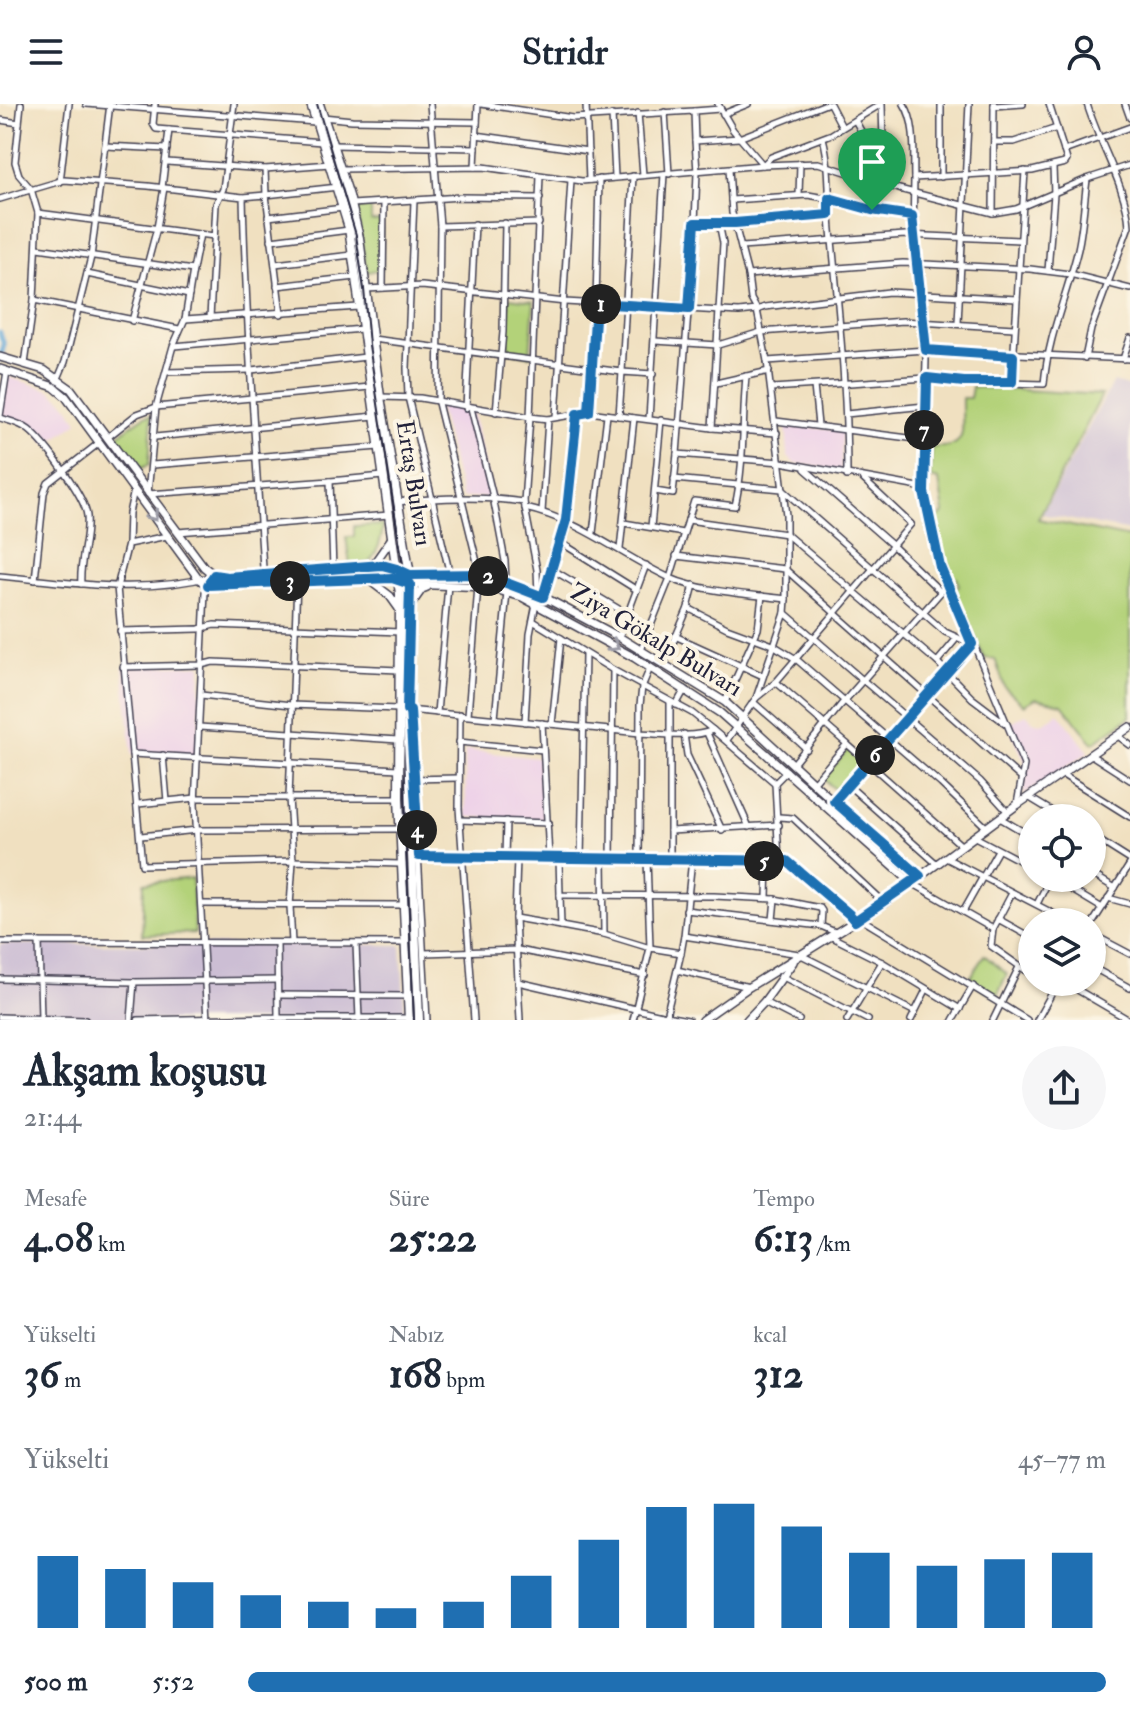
<!DOCTYPE html>
<html lang="tr">
<head>
<meta charset="utf-8">
<style>
  body { margin:0; font-family:"IM FELL Double Pica",serif; background:#f6f6f7; color:#1f2937; height:100vh; display:flex; flex-direction:column; font-size:30px; white-space:nowrap }
  * { box-sizing:border-box; margin:0 }
  p { font-size:26px; color:#747a83 }
  .icon { flex:none; width:44px; height:44px; fill:none; stroke:currentColor; stroke-width:2; stroke-linecap:round; stroke-linejoin:round }
  .map { position:relative; height:916px; overflow:hidden }
  .side { display:flex; flex-direction:column; background:#fff; flex:1 }
  .side>* { flex:none }
  .buttons { position:absolute; left:1018px; top:700px; display:grid; gap:16px }
  .buttons a { display:grid; place-items:center; width:88px; height:88px; border-radius:50%; background:#fff; box-shadow:0 2px 6px #0004; font-size:40px }
  .pin { position:absolute; display:grid; place-items:center; width:68px; height:68px; color:#fff; margin:-82px -34px; border-radius:50% 50% 50% 0; rotate:-45deg; box-shadow:0 0 8px #0007 }
  .pin .icon { rotate:45deg }
  .km { position:absolute; width:40px; height:40px; margin:-20px; border-radius:50%; background:#222; color:#fff; font-size:22px; line-height:40px; text-align:center }
  .round { display:grid; place-items:center; flex:none; width:84px; height:84px; border-radius:42px; background:#f6f6f7 }
  .summary { display:flex; align-items:center; justify-content:space-between; height:136px; padding:0 24px }
  h1 { font-size:44px; font-weight:800; line-height:60px }
  .metrics { display:grid; grid-template-columns:repeat(3,1fr); gap:12px; height:136px; padding:8px 24px }
  .metrics div { display:grid; align-content:center }
  .metrics b { font-size:40px; font-weight:800 }
  .metrics small { font-size:22px; font-weight:400 }
  .metrics p { font-size:22px }
  .chart { height:224px; padding:16px 24px }
  .chart p { display:flex; justify-content:space-between }
  .chart svg { width:100%; height:144px; margin-top:8px; stroke:#1f6fb2; stroke-width:6 }
  ul { padding:0 24px; list-style:none; font-size:26px }
  li { display:grid; grid-template-columns:128px 96px 1fr; align-items:center; height:60px }
  li i { height:20px; border-radius:10px; background:#1f6fb2 }
  header { display:flex; justify-content:space-between; align-items:center; height:104px; padding:0 24px; background:#fff; font-size:36px; font-weight:800 }
  .map>svg:first-child { display:block }
  .built { fill:#edd0e8 }
  .industrial { fill:#ccbed4 }
  .green { fill:#b3d279; stroke:#6a7a5a; stroke-width:2 }
  .lines { fill:none; stroke-linecap:round; stroke-linejoin:round }
  .canal { stroke:#62a6d7; stroke-width:5 }
  .minor-casing { stroke:#413e4f; stroke-width:8 }
  .tertiary-casing { stroke:#413e4f; stroke-width:10 }
  .secondary-casing { stroke:#413e4f; stroke-width:10 }
  .primary-casing { stroke:#413e4f; stroke-width:11 }
  .minor { stroke:#fff; stroke-width:5 }
  .tertiary { stroke:#fff; stroke-width:7 }
  .secondary { stroke:#fff; stroke-width:7 }
  .primary { stroke:#fff; stroke-width:8 }
  .tram { stroke:#22223b; stroke-width:2 }
  .oneway { stroke:#9c9ca7 }
  .route-casing { stroke:#fff; stroke-width:16 }
  .route { stroke:#1f6fb2; stroke-width:10 }
  .labels { text-anchor:middle; dominant-baseline:central; stroke-width:8; stroke-linejoin:round; paint-order:stroke }
  .street-label { font-size:24px; fill:#22223b; stroke:#fcf5e5 }
</style>
</head>
<body>
<header><svg class="icon" aria-label="menu" viewBox="0 0 24 24"><path d="M4 6h16M4 12h16M4 18h16"/></svg>Stridr<svg class="icon" aria-label="person" viewBox="0 0 24 24"><circle cx="12" cy="8" r="4"/><path d="M4 21q1-7 8-7t8 7"/></svg></header>
<div class="map">
<svg width="1130" height="916" viewBox="0 0 1130 916">
  <rect width="100%" height="100%" fill="#fcf5e5"/>
  <filter id="ink" filterUnits="userSpaceOnUse"><feTurbulence type="fractalNoise" baseFrequency=".0125" numOctaves="2"/><feDisplacementMap in="SourceGraphic" scale="16" xChannelSelector="R" yChannelSelector="G"/><feConvolveMatrix kernelMatrix="1 2 1 2 8 2 1 2 1" color-interpolation-filters="sRGB"/></filter>
  <filter id="wash" filterUnits="userSpaceOnUse"><feTurbulence type="fractalNoise" baseFrequency=".006" numOctaves="4" result="noise"/><feDisplacementMap in="SourceGraphic" scale="32" xChannelSelector="R" yChannelSelector="G"/><feGaussianBlur stdDeviation="1.8" result="paint"/><feColorMatrix in="noise" values="0 0 0 0 0 0 0 0 0 0 0 0 0 0 0 0 0 1.4 0 .05"/><feComposite in="paint" operator="in"/></filter>
  <g filter="url(#wash)">
    <rect width="100%" height="100%" fill="#f0e0c0"/>
    <g class="built">
      <polygon points="8,273 50,286 65,298 78,318 47,341 34,325 21,317 2,311"/>
      <polygon points="438,299 471,304 493,393 462,394"/>
      <polygon points="786,321 842,327 841,367 794,359 788,353"/>
      <polygon points="201,561 198,653 132,650 123,563"/>
      <polygon points="1059,609 1089,648 1023,691 1028,665 1008,620 1026,610 1033,617 1042,620"/>
      <polygon points="465,646 538,654 543,715 466,713"/>
    </g>
    <g class="industrial">
      <polygon points="1113,278 1130,283 1130,427 1042,410"/>
      <polygon points="0,840 401,841 405,916 0,916"/>
    </g>
    <g class="green">
      <polygon points="356,104 371,104 371,117 381,117 382,165 367,168"/>
      <polygon points="509,194 534,197 530,252 507,248"/>
      <path d="M 972,283 L 1102,291 L 1038,415 L 1130,434 L 1130,613 L 1093,639 L 1062,600 L 1036,594 L 1024,601 L 1005,584 L 995,555 L 984,554 L 954,484 L 959,482 L 957,474 L 951,474 L 939,441 L 935,416 L 944,409 L 939,376 L 930,374 L 932,343 C 971,346 961,325 962,294 L 970,294 Z"/>
      <polygon points="152,311 149,361 137,366 115,333 145,312"/>
      <path d="M 383,421 C 382,435 378,448 369,459 L 350,461 L 346,433 L 354,433 L 354,422 Z"/>
      <polygon points="848,645 864,660 845,682 842,679 836,686 823,675"/>
      <polygon points="192,774 195,829 142,831 144,779"/>
      <polygon points="984,851 1007,870 996,893 969,876"/>
    </g>
    <g class="lines">
      <polyline class="canal" points="0,228 4,241 0,255"/>
    </g>
  </g>
  <g filter="url(#ink)">
    <g class="lines">
      <defs>
        <g id="minor">
          <polyline points="21,0 15,58 19,71 31,85 38,109 34,196 25,260"/>
          <polyline points="86,0 315,18"/>
          <polyline points="155,0 153,20 156,25 322,38"/>
          <polyline points="430,0 440,122 539,119"/>
          <polyline points="481,0 573,14 694,7"/>
          <polyline points="586,0 589,76"/>
          <polyline points="718,0 733,26 763,61 771,53 832,30 881,0"/>
          <polyline points="826,0 739,34 695,37 697,68 695,119 735,119 829,111"/>
          <polyline points="830,0 842,23"/>
          <polyline points="882,0 884,79"/>
          <path d="M 904,0 C 917,20 913,51 914,74"/>
          <polyline points="1125,0 1130,14"/>
          <polyline points="994,2 1023,0"/>
          <polyline points="665,8 669,70"/>
          <polyline points="638,9 643,71"/>
          <polyline points="723,10 748,0"/>
          <polyline points="612,11 615,73"/>
          <polyline points="323,13 352,16 477,18"/>
          <polyline points="0,16 19,19"/>
          <polyline points="855,16 861,27 859,71"/>
          <polyline points="476,31 588,47"/>
          <path d="M 823,34 C 831,64 828,94 831,126 C 839,208 847,290 847,372"/>
          <polyline points="695,37 694,7 720,5"/>
          <polyline points="995,38 1014,38 1057,24"/>
          <polyline points="333,41 476,44"/>
          <polyline points="105,42 167,45"/>
          <polyline points="1064,47 1130,23"/>
          <polyline points="167,58 265,65 330,60"/>
          <polyline points="475,63 478,0"/>
          <polyline points="265,65 266,91 338,83"/>
          <polyline points="341,65 483,63 582,77 763,61 818,59 899,85 993,109 1016,105 1087,75 1130,61"/>
          <polyline points="729,65 732,109 748,171 903,159 1030,165 1070,170 1130,185"/>
          <polyline points="941,73 941,0"/>
          <polyline points="60,78 69,0"/>
          <polyline points="162,84 169,26"/>
          <polyline points="799,91 800,59"/>
          <polyline points="243,93 266,91 281,210"/>
          <path d="M 0,95 L 64,76 L 148,82 L 243,93 C 246,217 255,340 263,464"/>
          <polyline points="731,96 808,91 848,98 872,106 912,112"/>
          <polyline points="414,97 407,264 408,293 450,471"/>
          <polyline points="352,100 461,93 540,94"/>
          <polyline points="38,109 214,132"/>
          <polyline points="993,109 994,0"/>
          <polyline points="268,113 343,104"/>
          <polyline points="695,119 677,350 781,358 924,384"/>
          <polyline points="440,122 438,299 478,462 476,470"/>
          <polyline points="271,136 349,126"/>
          <polyline points="741,143 905,131 1020,136"/>
          <polyline points="38,144 193,166 185,215 173,242 156,303 148,390 330,377 333,465"/>
          <polyline points="275,160 352,151"/>
          <polyline points="193,166 200,130"/>
          <polyline points="1048,167 1054,90 1053,63"/>
          <polyline points="87,170 189,191"/>
          <polyline points="277,182 356,173"/>
          <polyline points="383,184 384,98"/>
          <polyline points="367,185 422,182 565,198 739,208 757,206 751,195 748,171"/>
          <polyline points="34,196 179,225"/>
          <polyline points="210,214 216,100 223,85 234,0"/>
          <polyline points="185,215 359,203"/>
          <polyline points="132,217 157,124 164,84"/>
          <polyline points="958,219 969,0"/>
          <polyline points="373,235 622,268 633,72"/>
          <polyline points="655,237 718,241 761,228 903,217 1014,224"/>
          <polyline points="174,242 362,225"/>
          <path d="M 1085,254 L 1091,225 L 1129,122 C 1127,84 1098,38 1087,0"/>
          <polyline points="1123,255 1130,234"/>
          <polyline points="767,257 757,206 765,203 889,188 1017,195"/>
          <polyline points="166,268 251,266 366,253"/>
          <polyline points="57,277 65,258 91,153 110,0"/>
          <polyline points="1012,278 1025,67"/>
          <polyline points="716,279 769,267"/>
          <polyline points="814,282 818,321"/>
          <path d="M 772,284 L 927,274 L 964,278 L 1044,280 C 1048,232 1067,191 1078,145 C 1083,123 1084,98 1087,76"/>
          <polyline points="380,293 420,294 530,313 548,315 589,308 712,324 777,329"/>
          <polyline points="466,304 475,120"/>
          <polyline points="471,304 493,393 505,457 506,478"/>
          <polyline points="496,308 503,228 505,119"/>
          <polyline points="589,308 596,199 599,75"/>
          <polyline points="846,310 925,302"/>
          <polyline points="0,312 7,267"/>
          <polyline points="619,312 622,268 653,270"/>
          <polyline points="556,313 571,76"/>
          <path d="M 0,314 C 10,317 20,319 29,326 C 45,339 85,392 87,412 C 89,435 79,457 81,480"/>
          <polyline points="649,315 664,70"/>
          <polyline points="776,317 924,336 924,388 935,447 1024,661 1017,700"/>
          <polyline points="712,324 723,139 719,119"/>
          <polyline points="108,333 137,310 156,303 370,283"/>
          <polyline points="155,333 375,312"/>
          <polyline points="924,336 926,255 925,218 913,131 914,74 1032,67 1065,59 1067,56 1049,0"/>
          <polyline points="152,361 379,343"/>
          <polyline points="805,365 892,441 941,488"/>
          <polyline points="674,375 782,385 945,528 972,540 834,697"/>
          <polyline points="330,377 383,372"/>
          <polyline points="655,387 673,390 677,350"/>
          <path d="M 397,398 C 440,393 481,392 524,398"/>
          <path d="M 525,404 C 580,416 620,451 670,474 C 698,487 754,491 786,495 L 786,411 L 767,257 L 926,246 L 1130,255"/>
          <polyline points="542,408 548,315"/>
          <polyline points="688,416 786,430 937,558 957,534"/>
          <polyline points="624,419 683,429"/>
          <polyline points="651,423 661,316"/>
          <polyline points="178,428 389,411"/>
          <polyline points="593,429 607,311"/>
          <polyline points="167,432 128,440 117,483 142,761 293,757 400,760"/>
          <polyline points="560,438 637,486"/>
          <polyline points="128,440 129,409 134,386"/>
          <polyline points="620,445 634,314"/>
          <polyline points="676,452 785,465 1022,675"/>
          <polyline points="553,466 627,510"/>
          <path d="M 0,472 C 71,479 143,491 213,472"/>
          <polyline points="35,476 44,389 48,379 99,339"/>
          <polyline points="538,490 537,466 524,398 530,313 540,72"/>
          <polyline points="688,504 727,524 773,541 796,555 941,680 987,724"/>
          <polyline points="785,509 980,677 1008,708"/>
          <polyline points="120,527 199,525 214,521 400,528"/>
          <polyline points="675,532 763,572"/>
          <polyline points="619,533 646,461"/>
          <path d="M 641,546 L 670,474 L 694,397 L 735,402 C 745,359 742,315 746,272"/>
          <polyline points="937,558 972,594 1005,619"/>
          <polyline points="664,560 688,504 694,481"/>
          <polyline points="123,563 201,561 213,558 399,566"/>
          <polyline points="776,578 847,640 813,679"/>
          <polyline points="201,591 291,601 398,605"/>
          <polyline points="756,594 776,578 911,420 863,375"/>
          <polyline points="670,598 670,755"/>
          <polyline points="725,598 758,525 762,492"/>
          <polyline points="753,598 807,645"/>
          <polyline points="676,601 685,585"/>
          <path d="M 408,606 L 640,629 C 662,630 692,635 713,626 L 692,609 L 613,566 L 533,517"/>
          <polyline points="437,609 448,481"/>
          <polyline points="460,610 459,704 474,916"/>
          <polyline points="468,611 478,482"/>
          <polyline points="495,614 507,488"/>
          <polyline points="411,617 427,916"/>
          <polyline points="525,618 530,530 536,500 543,493 553,466 566,416 577,310"/>
          <polyline points="542,619 549,754"/>
          <polyline points="552,620 561,534"/>
          <polyline points="199,623 398,636"/>
          <polyline points="713,626 775,679"/>
          <polyline points="707,629 749,723"/>
          <polyline points="684,630 687,651 722,726"/>
          <polyline points="1118,632 1130,641"/>
          <polyline points="727,636 756,594 785,509 786,495"/>
          <polyline points="459,638 543,646"/>
          <polyline points="847,640 962,742"/>
          <polyline points="132,650 398,665"/>
          <polyline points="163,651 167,697"/>
          <polyline points="1091,651 1130,676"/>
          <polyline points="793,660 840,602 947,481"/>
          <polyline points="1063,671 1130,713"/>
          <polyline points="411,675 458,674"/>
          <polyline points="848,681 937,760"/>
          <polyline points="1030,694 1063,714"/>
          <polyline points="138,700 196,694 399,694"/>
          <polyline points="779,713 793,714 884,799"/>
          <polyline points="1000,714 1032,733"/>
          <polyline points="460,716 549,719"/>
          <polyline points="670,727 779,721"/>
          <polyline points="141,732 197,726 400,725"/>
          <polyline points="1092,732 1130,756"/>
          <polyline points="975,733 1032,763"/>
          <polyline points="412,752 581,755 585,550"/>
          <polyline points="505,753 506,717"/>
          <polyline points="517,754 515,814 518,878 666,912 677,866"/>
          <polyline points="559,754 560,791 714,792 775,795 773,816"/>
          <polyline points="639,754 640,601 642,583 650,564"/>
          <polyline points="946,754 1070,818"/>
          <polyline points="581,755 787,757 849,810 855,817"/>
          <polyline points="611,755 613,566"/>
          <polyline points="692,755 684,832 799,850 915,908"/>
          <polyline points="779,757 775,679 787,667"/>
          <polyline points="1092,770 1115,784"/>
          <polyline points="1052,774 1102,804"/>
          <polyline points="912,779 993,825"/>
          <polyline points="1012,789 993,825 991,842 1032,871"/>
          <polyline points="560,791 561,822 604,830 603,755"/>
          <polyline points="767,794 768,757"/>
          <polyline points="1108,794 1130,800"/>
          <polyline points="775,795 820,804 822,807 821,822"/>
          <polyline points="201,800 402,801"/>
          <polyline points="1037,800 1050,774"/>
          <polyline points="686,806 821,822 835,828"/>
          <polyline points="963,808 998,746"/>
          <polyline points="515,814 561,822"/>
          <polyline points="861,815 1027,916"/>
          <polyline points="998,815 1032,834"/>
          <polyline points="1092,820 1130,760"/>
          <polyline points="604,830 650,844 681,849 684,832"/>
          <polyline points="1092,830 1130,850"/>
          <polyline points="830,832 882,858 960,905"/>
          <polyline points="0,838 404,839"/>
          <polyline points="39,838 41,915"/>
          <polyline points="292,839 290,802 293,757 289,694 297,477"/>
          <polyline points="356,840 359,915"/>
          <polyline points="424,849 518,846 645,871"/>
          <polyline points="681,849 677,866 749,883"/>
          <polyline points="1092,863 1130,884"/>
          <polyline points="781,872 868,916"/>
          <polyline points="0,875 134,878 278,876"/>
          <polyline points="518,878 520,916"/>
          <polyline points="1044,878 1054,884"/>
          <polyline points="1064,878 1129,916"/>
          <polyline points="278,891 407,892"/>
          <polyline points="764,898 799,916"/>
          <polyline points="666,912 688,916"/>
          <polyline points="0,913 85,916"/>
          <polyline points="278,914 409,914"/>
          <polyline points="131,916 134,878"/>
          <polyline points="138,916 278,913 277,839"/>
          <polyline points="207,916 195,700 205,488 214,471"/>
          <polyline points="633,916 650,844 647,755"/>
          <polyline points="847,916 882,858"/>
          <polyline points="911,916 926,886"/>
          <polyline points="953,916 973,882"/>
          <polyline points="993,916 1019,863"/>
          <polyline points="1037,916 1058,878"/>
        </g>
        <g id="tertiary">
          <polyline points="702,916 749,883 884,799 1017,701 1130,623"/>
          <polyline points="747,916 764,898 793,858"/>
        </g>
        <g id="secondary">
          <polyline points="0,253 44,266 71,285 204,463 214,471 227,473 382,461 410,471 429,473 483,470 538,490 619,533 725,598 845,708 920,772"/>
          <polyline points="0,265 54,283 66,293 199,475 208,481 392,474 407,480 488,483 522,493 635,554 720,609 912,779"/>
          <polyline points="373,461 392,434"/>
          <polyline points="369,476 390,492 400,506"/>
          <polyline points="410,502 422,485 427,483"/>
        </g>
        <g id="primary">
          <polyline points="311,0 349,124 400,490 399,694 409,916"/>
          <polyline points="319,0 349,92 359,134 380,293 410,471 407,631 419,916"/>
        </g>
      </defs>
      <use href="#minor" class="minor-casing"/>
      <use href="#tertiary" class="tertiary-casing"/>
      <use href="#secondary" class="secondary-casing"/>
      <use href="#primary" class="primary-casing"/>
      <use href="#minor" class="minor"/>
      <use href="#tertiary" class="tertiary"/>
      <use href="#secondary" class="secondary"/>
      <use href="#primary" class="primary"/>
      <polyline class="tram" points="317,0 356,131 364,185 369,241 404,469 406,747 414,916"/>
    </g>
    <defs><path id="oneway-chevron" d="M-2-3.5L2.5 0L-2 3.5" fill="none" stroke-width="1.6" stroke-linecap="round" stroke-linejoin="round" transform="scale(2)"/></defs>
    <g class="oneway">
      <use href="#oneway-chevron" transform="translate(153 412) rotate(54)"/>
      <use href="#oneway-chevron" transform="translate(614 542) rotate(30)"/>
    </g>
  </g>
  <g class="lines" filter="url(#ink)">
    <defs>
      <polygon id="route" points="829,94 872,106 912,112 926,246 1013,252 1012,278 964,278 927,274 924,388 940,463 972,540 834,697 920,772 855,817 849,810 787,757 419,752 410,606 407,606 410,480 392,474 208,481 214,471 227,473 382,461 397,465 410,471 483,470 543,493 566,416 577,310 589,308 596,199 689,205 695,119 735,119 829,111"/>
    </defs>
    <use href="#route" class="route-casing"/>
    <use href="#route" class="route"/>
  </g>
  <g class="labels">
    <g class="street-label">
      <text transform="translate(414 379) rotate(81)">Ertaş Bulvarı</text>
      <text transform="translate(656 536) rotate(31)">Ziya Gökalp Bulvarı</text>
    </g>
  </g>
</svg>
<div class="buttons">
<a><svg class="icon" aria-label="locate" viewBox="0 0 24 24"><circle cx="12" cy="12" r="6"/><path d="M12 2v4M12 18v4M2 12h4M18 12h4"/></svg></a>
<a><svg class="icon" aria-label="layers" viewBox="0 0 24 24"><path d="M12 4l9 5-9 5-9-5zM3 14l9 5 9-5"/></svg></a>
</div>
<div class="pin" style="left:872px;top:106px;background:#1e9e55"><svg class="icon" aria-label="arrive" viewBox="0 0 24 24"><path d="M6 21V4h12l-3 4 3 4H6"/></svg></div>
<b class="km" style="left:601px;top:200px">1</b>
<b class="km" style="left:488px;top:472px">2</b>
<b class="km" style="left:290px;top:477px">3</b>
<b class="km" style="left:417px;top:726px">4</b>
<b class="km" style="left:764px;top:757px">5</b>
<b class="km" style="left:875px;top:651px">6</b>
<b class="km" style="left:924px;top:326px">7</b>
</div>
<section class="side">
<div class="summary"><div><h1>Akşam koşusu</h1><p>21:44</p></div><a class="round"><svg class="icon" aria-label="share" viewBox="0 0 24 24"><path d="M12 15V3M7 8l5-5 5 5M5 13v7h14v-7"/></svg></a></div>
<div class="metrics">
<div><p>Mesafe</p><b>4.08<small> km</small></b></div>
<div><p>Süre</p><b>25:22</b></div>
<div><p>Tempo</p><b>6:13<small> /km</small></b></div>
</div>
<div class="metrics">
<div><p>Yükselti</p><b>36<small> m</small></b></div>
<div><p>Nabız</p><b>168<small> bpm</small></b></div>
<div><p>kcal</p><b>312</b></div>
</div>
<div class="chart"><p><span>Yükselti</span>45–77 m</p>
<svg viewBox="0 0 160 44" preserveAspectRatio="none"><path d="M5 44V22M15 44V26M25 44V30M35 44V34M45 44V36M55 44V38M65 44V36M75 44V28M85 44V17M95 44V7M105 44V6M115 44V13M125 44V21M135 44V25M145 44V23M155 44V21"/></svg>
</div>
<ul>
<li><b>500 m</b>5:52<i style="width:100%"></i></li>
</ul>
</section>
</body>
</html>
